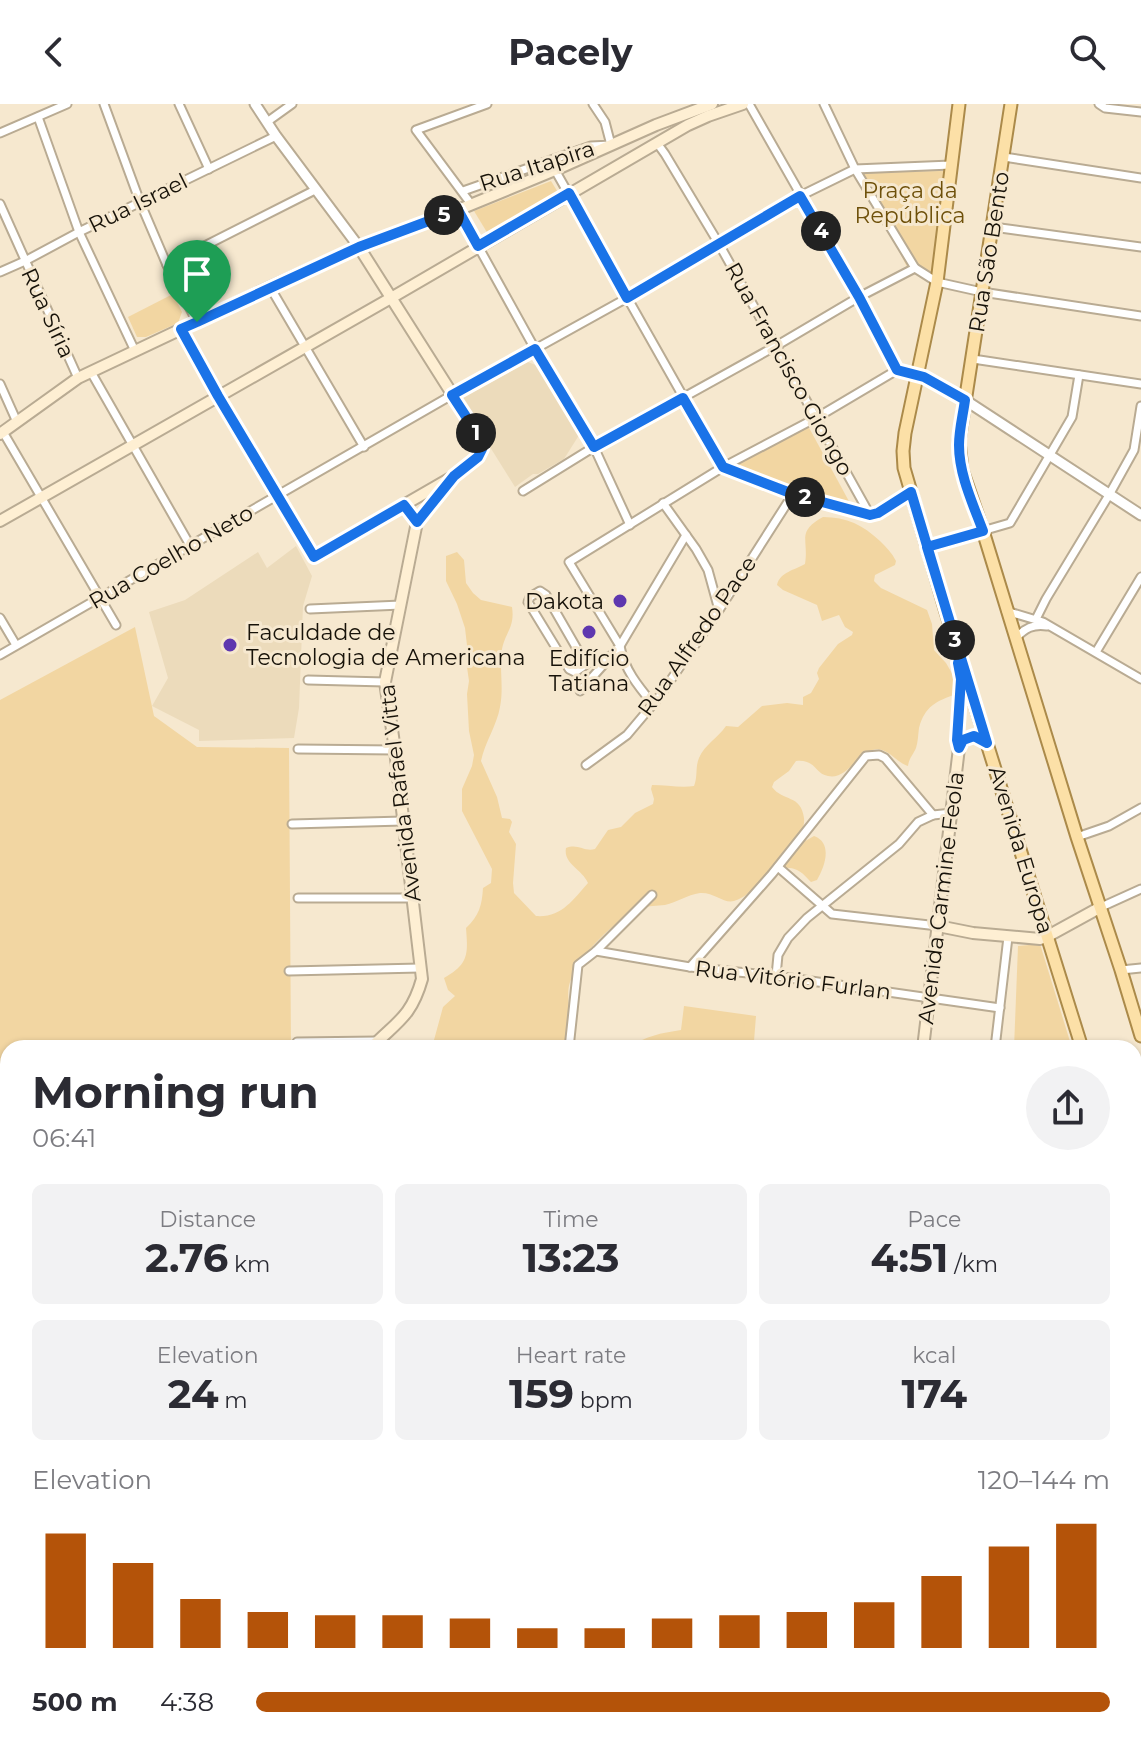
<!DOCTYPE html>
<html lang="en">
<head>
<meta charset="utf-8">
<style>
  body { margin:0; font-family:Montserrat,sans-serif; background:#f2f2f3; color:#2b2b33; height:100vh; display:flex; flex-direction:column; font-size:30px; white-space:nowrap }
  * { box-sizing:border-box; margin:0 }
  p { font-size:26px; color:#7c7c81 }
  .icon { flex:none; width:44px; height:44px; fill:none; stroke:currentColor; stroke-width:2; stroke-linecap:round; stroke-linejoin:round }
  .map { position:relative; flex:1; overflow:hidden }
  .side { position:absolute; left:0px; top:936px; width:1142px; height:708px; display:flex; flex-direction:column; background:#fff; border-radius:24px 24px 0 0; box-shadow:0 2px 6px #0004 }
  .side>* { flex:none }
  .pin { position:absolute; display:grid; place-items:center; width:68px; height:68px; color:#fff; margin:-82px -34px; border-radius:50% 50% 50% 0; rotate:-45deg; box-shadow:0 0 8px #0007 }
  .pin .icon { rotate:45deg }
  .km { position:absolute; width:40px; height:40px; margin:-20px; border-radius:50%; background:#222; color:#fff; font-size:22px; line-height:40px; text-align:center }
  .round { display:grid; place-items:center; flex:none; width:84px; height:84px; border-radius:42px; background:#f2f2f3 }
  .head { display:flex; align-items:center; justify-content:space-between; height:136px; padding:0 32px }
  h1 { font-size:44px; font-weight:700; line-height:60px }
  .stats { display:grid; grid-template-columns:repeat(3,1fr); gap:12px; height:136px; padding:8px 32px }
  .stats div { display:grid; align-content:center; border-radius:12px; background:#f2f2f3; text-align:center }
  .stats b { font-size:40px; font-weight:700 }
  .stats small { font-size:22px; font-weight:400 }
  .stats p { font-size:22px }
  .chart { height:224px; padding:16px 32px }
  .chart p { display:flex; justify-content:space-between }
  .chart svg { width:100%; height:144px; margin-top:8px; stroke:#b45309; stroke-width:6 }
  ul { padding:0 32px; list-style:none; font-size:26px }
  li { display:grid; grid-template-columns:128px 96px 1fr; align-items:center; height:60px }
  li i { height:20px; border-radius:10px; background:#b45309 }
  header { display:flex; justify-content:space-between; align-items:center; height:104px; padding:0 32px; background:#fff; font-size:36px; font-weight:700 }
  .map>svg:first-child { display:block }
  .built { fill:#ecdbbb }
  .green { fill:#f2d6a2 }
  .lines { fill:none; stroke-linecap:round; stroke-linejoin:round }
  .stream { stroke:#978157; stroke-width:2 }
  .minor-casing { stroke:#b9ab93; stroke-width:11 }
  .tertiary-casing { stroke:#b9ab93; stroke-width:13 }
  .secondary-casing { stroke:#b9ab93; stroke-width:14 }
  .primary-casing { stroke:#ab8a4a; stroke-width:15 }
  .minor { stroke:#fff; stroke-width:7 }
  .tertiary { stroke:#fff; stroke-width:9 }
  .secondary { stroke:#feefd3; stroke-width:10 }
  .primary { stroke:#fce0a7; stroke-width:11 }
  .route-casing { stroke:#fff; stroke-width:16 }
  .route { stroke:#1a73e8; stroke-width:10 }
  .poi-dot { fill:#5e37af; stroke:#f6e8cf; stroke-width:3 }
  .labels { text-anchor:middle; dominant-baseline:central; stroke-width:6; stroke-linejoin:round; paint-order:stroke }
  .street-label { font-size:22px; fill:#171209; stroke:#f6e8cf }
  .park-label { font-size:22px; fill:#6e500a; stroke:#f6e8cf }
  .poi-label { font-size:22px; fill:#171209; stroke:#f6e8cf; text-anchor:end }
</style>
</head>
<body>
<header><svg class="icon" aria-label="back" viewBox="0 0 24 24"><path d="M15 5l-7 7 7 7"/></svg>Pacely<svg class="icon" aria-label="search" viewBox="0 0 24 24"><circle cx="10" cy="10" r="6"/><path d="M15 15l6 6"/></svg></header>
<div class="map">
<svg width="1141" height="1644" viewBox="0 0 1141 1644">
  <rect width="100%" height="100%" fill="#f6e8cf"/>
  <g class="built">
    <polygon points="528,258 538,262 581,328 564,355 538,370 533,370 515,383 460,295"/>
    <polygon points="296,442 312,472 303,502 299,604 294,634 199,637 199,626 152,602 168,574 149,508 185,496 258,448 267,464"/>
  </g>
  <g class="green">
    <polygon points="944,67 930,178 908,165 859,68"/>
    <polygon points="551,77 559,90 488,130 474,107"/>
    <polygon points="173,190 182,208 178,219 146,233 137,233 128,213"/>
    <polygon points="807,320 851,401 760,377 729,363"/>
    <path d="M 823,413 C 847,413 863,421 880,437 C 886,443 892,449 896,457 L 895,461 L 875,471 L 874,477 L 881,484 L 927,506 L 932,520 L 934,546 L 946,559 L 960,583 L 957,590 C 936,597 925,602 919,624 C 918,631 918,638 916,644 C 913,651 909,654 908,662 C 898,659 892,649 882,646 C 861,640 849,677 828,672 C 815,670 816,655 796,657 L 789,667 L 774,678 L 772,683 C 783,698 801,690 804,714 C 805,722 800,731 800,740 L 814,732 C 833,739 825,762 817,776 L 811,778 C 807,774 802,768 797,766 C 771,754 756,792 734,797 C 724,800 714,788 700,789 C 687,791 677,798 665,801 C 657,802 649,801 641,805 C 614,816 580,850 570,878 C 566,890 570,902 570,914 C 570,924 565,935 563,944 L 434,944 L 434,936 L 443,903 L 455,892 L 448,886 L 444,874 C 469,860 468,850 466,824 C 479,812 482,801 483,784 L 491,779 L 492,765 L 462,707 L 462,685 L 472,662 L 474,651 L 469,627 L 467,590 L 469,577 L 467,563 L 468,550 L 465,524 L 457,500 L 446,477 L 446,452 L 457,448 L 464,456 L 466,479 L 473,489 L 481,496 L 512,503 C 515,523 506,527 502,545 C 499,564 504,583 500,603 C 497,621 485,638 481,657 L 497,693 L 502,714 L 510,715 L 512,718 L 509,728 L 516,740 L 513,779 L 514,789 L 536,812 C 561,814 573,796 588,779 C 582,765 563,760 566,744 C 578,739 584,748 595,745 L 608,726 L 621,723 L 635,709 L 653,700 L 654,695 L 651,685 L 652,681 C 666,681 681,684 694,682 C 698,673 695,663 699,654 C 705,640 718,634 726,622 L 738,623 L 762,602 L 787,599 L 803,601 L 803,593 L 811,589 L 819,575 L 817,569 L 819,564 L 838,540 L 852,531 L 853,528 L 845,523 L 839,511 L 822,517 L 817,501 L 783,486 L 777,481 C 780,468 795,466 805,460 C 809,435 796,428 823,413 Z"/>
    <polygon points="135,523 154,612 197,643 289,644 291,944 8,944 8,1219 0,1218 0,596"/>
    <polygon points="1040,840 1072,944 1014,944 1018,842"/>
    <path d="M 684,902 L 756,912 L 754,937 L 775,944 L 629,944 C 645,932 661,929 681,926 Z"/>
    <polygon points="1134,1141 1141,1163 1141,1287 1134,1287"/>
    <path d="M 8,1383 L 8,1636 L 72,1636 L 73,1644 L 0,1644 L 0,1422 C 4,1406 0,1401 8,1383 Z"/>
    <polygon points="501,1636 642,1636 638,1644 503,1644"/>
  </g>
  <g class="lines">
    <polyline class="stream" points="367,1643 375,1636"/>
    <defs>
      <g id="minor">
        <polyline points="104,0 140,98 167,161 197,218"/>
        <polyline points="179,0 209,65"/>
        <polyline points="749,0 859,193 897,266"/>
        <polyline points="824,0 855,65 915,164 937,178 982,188 1141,212"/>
        <polyline points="1099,0 1105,4 1141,8"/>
        <polyline points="38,13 79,128 135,247"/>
        <polyline points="267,18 292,0"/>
        <polyline points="0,29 67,0"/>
        <polyline points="657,39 665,50 719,140 870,411"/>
        <polyline points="1004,53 1141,74"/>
        <polyline points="555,66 723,363 793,390 870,411"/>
        <polyline points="463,87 591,42 611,41 605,18 593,0"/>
        <polyline points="0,100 78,274"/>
        <polyline points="471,100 416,26 487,0"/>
        <polyline points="458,106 535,245 594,343 630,421"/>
        <polyline points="993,123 1141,143"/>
        <polyline points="167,161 315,86"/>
        <polyline points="0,168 25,157 79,128 276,32"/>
        <polyline points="270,183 364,343"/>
        <polyline points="973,255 1141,280"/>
        <polyline points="91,268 191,443"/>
        <polyline points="0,280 17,318"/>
        <polyline points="3,328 116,521"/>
        <polyline points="523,387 594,343 776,242 859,193 915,164"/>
        <polyline points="663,399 696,445 708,466 719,506"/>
        <polyline points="870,411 878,409 911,388"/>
        <polyline points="927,443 1010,419 1072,313 1079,271"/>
        <polyline points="310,505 401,501"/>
        <polyline points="1006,507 1043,518 1141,575"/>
        <polyline points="0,514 16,541"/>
        <polyline points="1036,515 1046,495 1109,391 1134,346 1141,302"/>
        <path d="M 1016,534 C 1025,524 1033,520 1047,522"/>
        <polyline points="1096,548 1141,473"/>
        <polyline points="0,551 452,291 627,194 800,92 855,65 951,61"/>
        <polyline points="588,559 580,550 546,491 540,487 530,493 528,498 569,565 575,568 588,559 611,552"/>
        <polyline points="308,576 385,578"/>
        <polyline points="580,587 620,542 686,431"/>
        <path d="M 653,600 C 638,582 624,565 620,542 L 569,458 L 723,363 L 816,314 L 897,266 L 917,270"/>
        <polyline points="298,645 395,646"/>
        <polyline points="586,661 627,631 659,593 719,506 793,390"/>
        <polyline points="292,720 403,717"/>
        <polyline points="1077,733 1109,722 1141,704"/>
        <polyline points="778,763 832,810 938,822"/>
        <polyline points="298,794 413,794"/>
        <polyline points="1099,804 1141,785"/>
        <polyline points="596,847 652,791"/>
        <polyline points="690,863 772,770 866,652 879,651 885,654 933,711"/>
        <polyline points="1121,866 1141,864"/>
        <polyline points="289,867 420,864"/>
        <polyline points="776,872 778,851 788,834 807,814 899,740 918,718 933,711 952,709"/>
        <polyline points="297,938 377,937"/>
        <polyline points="569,944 578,861 596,847 690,863 776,872 1000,904"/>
        <polyline points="995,944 1008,833"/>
        <polyline points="0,1278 8,1280"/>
        <polyline points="0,1313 6,1324 8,1342"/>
        <polyline points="1134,1397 1141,1398"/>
        <polyline points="0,1402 8,1390"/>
        <polyline points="1134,1520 1141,1516"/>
        <polyline points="1134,1609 1139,1613 1138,1617 1134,1619"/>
        <polyline points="75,1636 75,1644"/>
        <polyline points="150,1636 151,1644"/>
        <polyline points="487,1636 488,1644"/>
        <polyline points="811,1636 829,1644"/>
        <polyline points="219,1644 229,1636"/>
        <polyline points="393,1644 414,1636"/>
        <polyline points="721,1644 724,1636"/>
        <polyline points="1048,1644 1070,1636"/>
        <polyline points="1122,1644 1126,1636"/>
      </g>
      <g id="tertiary">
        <polyline points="255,0 276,32 359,143"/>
        <polyline points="917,270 965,296 1141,411"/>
      </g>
      <g id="secondary">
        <polyline points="181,225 218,292 314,453 454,372 478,353 482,345 480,334 359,143"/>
        <polyline points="0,330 78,274 270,183 359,143 458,106 555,66 656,21 712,0"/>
        <polyline points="0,417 391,194 688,21 708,12 743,0"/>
        <path d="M 959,644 C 967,630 975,630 987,639"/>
        <polyline points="938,822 973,829 1040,835 1048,832 1099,804"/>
        <path d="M 371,944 C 396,918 411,914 422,875 L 395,646 L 385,578 L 417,418 L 449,378"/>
        <polyline points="923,944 959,644 957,636 961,575 958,561"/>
        <polyline points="1134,1299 1141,1299"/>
        <polyline points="1134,1325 1141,1326"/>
        <polyline points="343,1644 352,1636"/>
        <polyline points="963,1644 969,1636"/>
      </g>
      <g id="primary">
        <polyline points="959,0 937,178 905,329 903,347 904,364 946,508 1082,944"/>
        <polyline points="1011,0 959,337 962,366 983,427 1077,733 1121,866 1141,932"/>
        <polyline points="1134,1119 1141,1143"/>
      </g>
    </defs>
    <use href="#minor" class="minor-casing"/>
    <use href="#tertiary" class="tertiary-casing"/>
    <use href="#secondary" class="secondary-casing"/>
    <use href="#primary" class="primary-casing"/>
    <use href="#minor" class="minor"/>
    <use href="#tertiary" class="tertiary"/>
    <use href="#secondary" class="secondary"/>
    <use href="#primary" class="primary"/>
  </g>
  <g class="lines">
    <defs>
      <path id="route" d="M 197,218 L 181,225 L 218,292 L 314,453 L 404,401 L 417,418 L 454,372 L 478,353 L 482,345 L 480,334 L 452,291 L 535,245 L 594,343 L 683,294 L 723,363 L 793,390 L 870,411 L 878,409 L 911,388 L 960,552 L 958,559 L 961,575 L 957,636 L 959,644 L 963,636 L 974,632 L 987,639 L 927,443 L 983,427 C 973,400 959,371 959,341 C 959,326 963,311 965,296 L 924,273 L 897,266 L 859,193 L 800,92 L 627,194 L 569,89 L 478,142 L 458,106 L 359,143 L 197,218"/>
    </defs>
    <use href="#route" class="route-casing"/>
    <use href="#route" class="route"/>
  </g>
  <g class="poi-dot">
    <circle cx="620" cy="497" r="8"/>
    <circle cx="589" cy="528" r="8"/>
    <circle cx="230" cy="541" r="8"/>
  </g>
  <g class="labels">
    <g class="street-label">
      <text transform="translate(537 62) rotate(-18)">Rua Itapira</text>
      <text transform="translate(138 99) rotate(-26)">Rua Israel</text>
      <text transform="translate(989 148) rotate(-81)">Rua São Bento</text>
      <text transform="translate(48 209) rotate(65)">Rua Síria</text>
      <text transform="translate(789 265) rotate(61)">Rua Francisco Giongo</text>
      <text transform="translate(171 453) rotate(-30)">Rua Coelho Neto</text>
      <text transform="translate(697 532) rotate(-55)">Rua Alfredo Pace</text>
      <text transform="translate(400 689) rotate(-97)">Avenida Rafael Vitta</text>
      <text transform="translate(1021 746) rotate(73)">Avenida Europa</text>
      <text transform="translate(941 794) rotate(-83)">Avenida Carmine Feola</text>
      <text transform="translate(793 876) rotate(7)">Rua Vitório Furlan</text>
    </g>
    <g class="park-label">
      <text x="910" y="86">Praça da<tspan x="910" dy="25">República</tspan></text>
    </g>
    <g class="poi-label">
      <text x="604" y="497">Dakota</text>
      <text x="246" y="528" text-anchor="start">Faculdade de<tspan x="246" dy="25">Tecnologia de Americana</tspan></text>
      <text x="589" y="554" text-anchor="middle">Edifício<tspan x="589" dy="25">Tatiana</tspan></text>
    </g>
  </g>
</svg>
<div class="pin" style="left:197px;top:218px;background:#1e9e55"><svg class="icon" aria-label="arrive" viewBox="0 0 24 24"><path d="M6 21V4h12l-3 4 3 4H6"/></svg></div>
<b class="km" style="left:476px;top:329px">1</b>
<b class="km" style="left:805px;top:393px">2</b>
<b class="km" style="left:955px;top:536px">3</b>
<b class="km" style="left:821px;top:127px">4</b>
<b class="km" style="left:444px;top:111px">5</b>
<section class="side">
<div class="head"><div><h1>Morning run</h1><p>06:41</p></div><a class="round"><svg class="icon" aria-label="share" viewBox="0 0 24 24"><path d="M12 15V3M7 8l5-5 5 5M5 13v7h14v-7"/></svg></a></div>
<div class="stats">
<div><p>Distance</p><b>2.76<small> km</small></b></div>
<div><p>Time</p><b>13:23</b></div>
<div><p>Pace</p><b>4:51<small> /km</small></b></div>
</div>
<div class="stats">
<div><p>Elevation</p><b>24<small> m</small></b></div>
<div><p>Heart rate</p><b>159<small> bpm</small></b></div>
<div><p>kcal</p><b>174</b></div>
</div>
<div class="chart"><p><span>Elevation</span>120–144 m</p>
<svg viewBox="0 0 160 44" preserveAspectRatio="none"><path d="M5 44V9M15 44V18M25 44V29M35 44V33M45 44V34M55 44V34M65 44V35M75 44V38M85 44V38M95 44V35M105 44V34M115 44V33M125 44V30M135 44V22M145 44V13M155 44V6"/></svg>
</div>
<ul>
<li><b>500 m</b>4:38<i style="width:100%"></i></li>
</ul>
</section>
</div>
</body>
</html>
